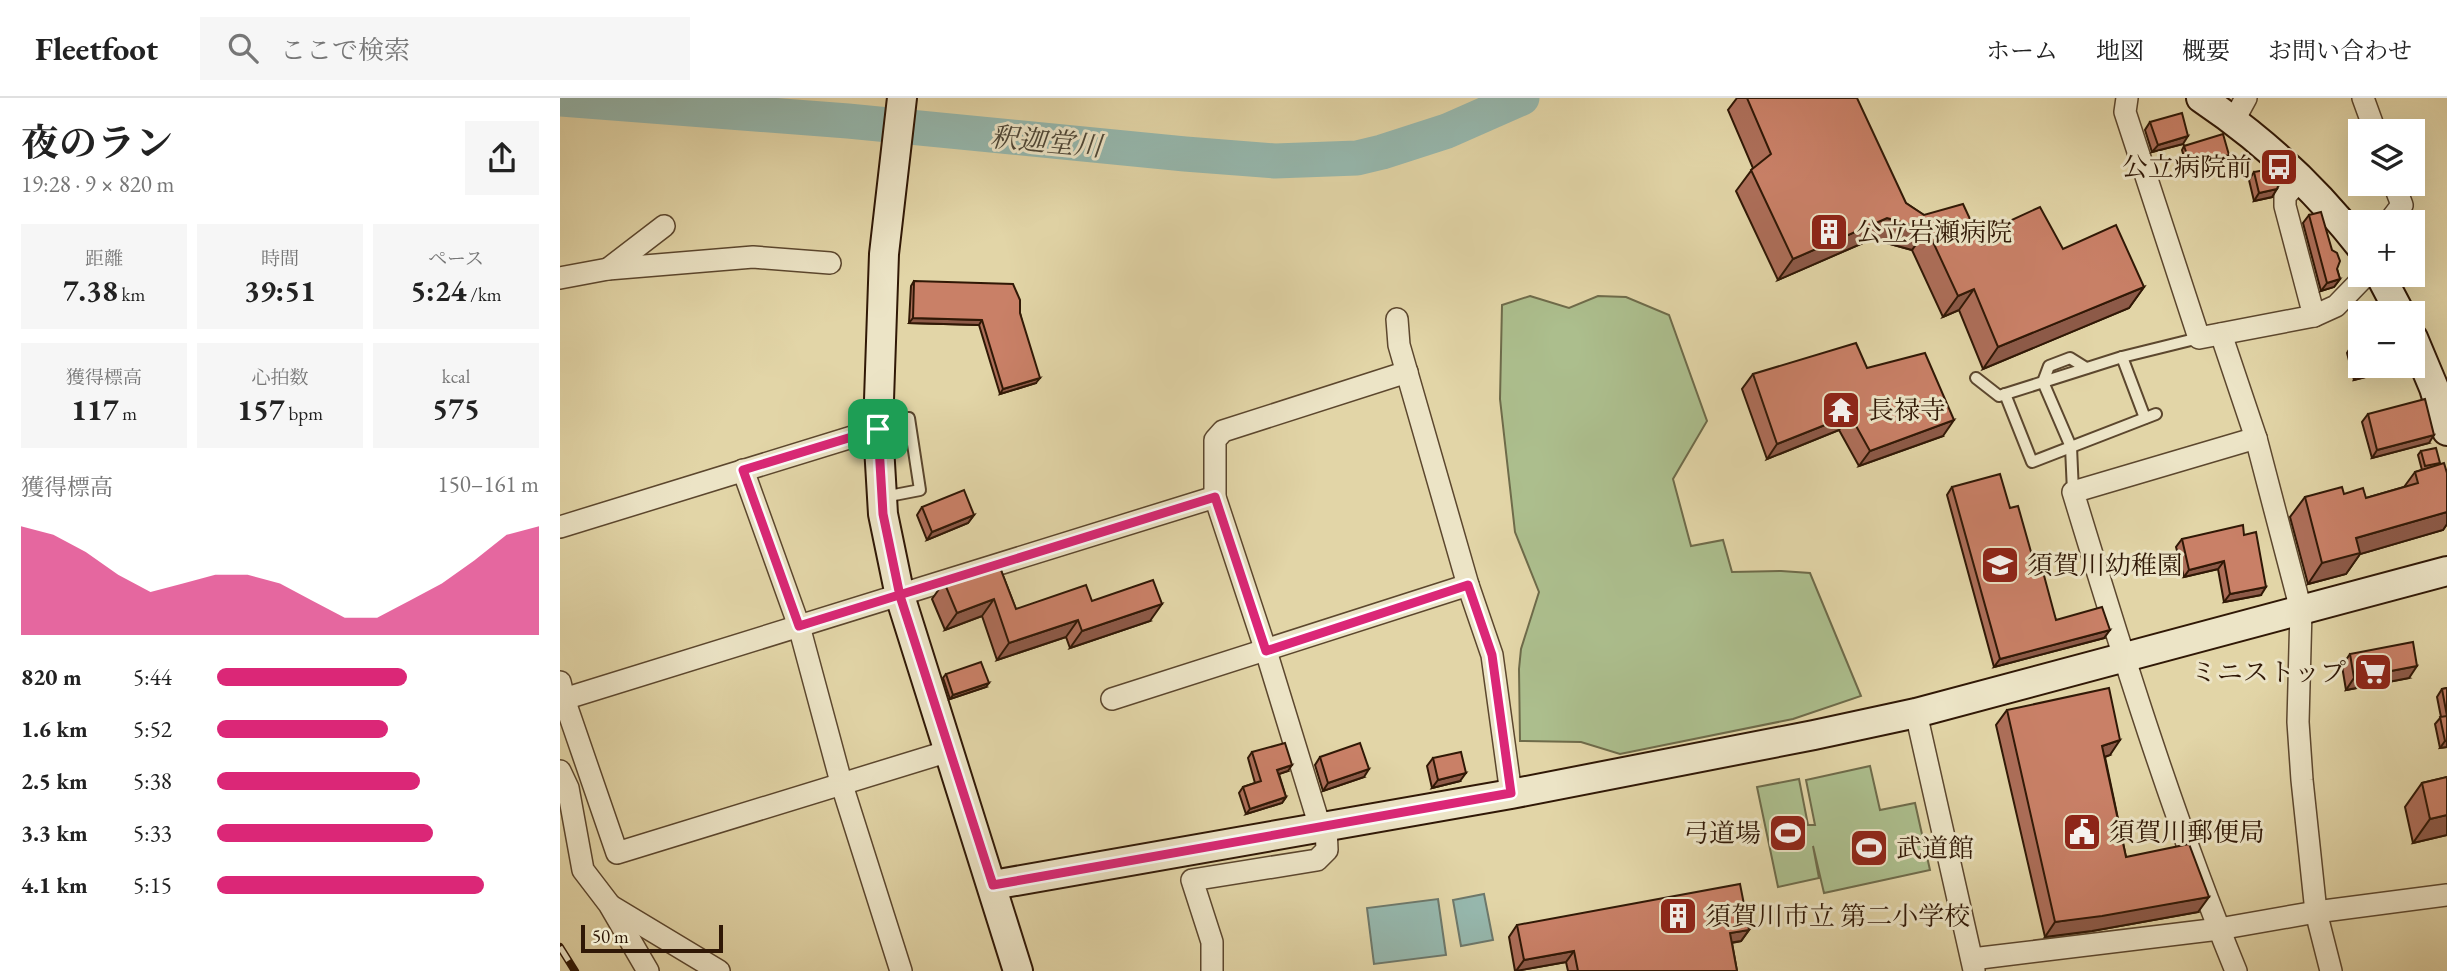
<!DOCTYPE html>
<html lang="ja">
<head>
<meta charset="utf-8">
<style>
  body { margin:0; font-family:"EB Garamond","Noto Serif JP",serif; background:#f6f6f6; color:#222; height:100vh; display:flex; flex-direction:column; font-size:26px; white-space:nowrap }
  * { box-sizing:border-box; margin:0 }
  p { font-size:23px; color:#767676 }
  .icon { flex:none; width:38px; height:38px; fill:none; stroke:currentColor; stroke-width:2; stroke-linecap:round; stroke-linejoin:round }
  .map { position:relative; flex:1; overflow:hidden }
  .side { display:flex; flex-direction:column; background:#fff; width:560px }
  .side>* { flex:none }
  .fabs { position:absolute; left:1788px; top:21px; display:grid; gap:14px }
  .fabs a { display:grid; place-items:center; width:77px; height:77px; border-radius:0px; background:#fff; box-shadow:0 7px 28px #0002; font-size:35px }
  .scale { position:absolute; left:21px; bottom:18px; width:142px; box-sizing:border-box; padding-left:7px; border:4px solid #301806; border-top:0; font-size:19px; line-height:24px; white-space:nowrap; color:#301806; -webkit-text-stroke:5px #ece4c6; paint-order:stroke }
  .pin { position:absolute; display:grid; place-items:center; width:60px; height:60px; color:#fff; margin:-30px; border-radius:14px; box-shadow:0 4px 10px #0006 }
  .round { display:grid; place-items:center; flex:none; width:74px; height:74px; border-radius:0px; background:#f6f6f6 }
  .head { display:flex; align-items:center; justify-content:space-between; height:119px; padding:0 21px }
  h1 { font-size:38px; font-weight:700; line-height:52px }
  .stats { display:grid; grid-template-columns:repeat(3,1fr); gap:10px; height:119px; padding:7px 21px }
  .stats div { display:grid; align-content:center; border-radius:0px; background:#f6f6f6; text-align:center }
  .stats b { font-size:30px; font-weight:700 }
  .stats small { font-size:19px; font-weight:400 }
  .stats p { font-size:19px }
  .chart { height:196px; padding:14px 21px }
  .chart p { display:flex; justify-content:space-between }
  .chart svg { width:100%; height:126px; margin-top:7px; fill:#db2777; opacity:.7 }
  ul { padding:0 21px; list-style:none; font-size:23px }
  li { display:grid; grid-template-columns:112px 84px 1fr; align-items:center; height:52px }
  li i { height:18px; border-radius:9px; background:#db2777 }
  header { display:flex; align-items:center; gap:42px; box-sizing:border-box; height:98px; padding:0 35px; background:#fff; border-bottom:2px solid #e0e0e0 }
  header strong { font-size:33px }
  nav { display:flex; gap:38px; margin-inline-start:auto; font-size:24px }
  .search { width:490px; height:63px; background:#f6f6f6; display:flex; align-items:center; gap:18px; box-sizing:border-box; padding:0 24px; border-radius:0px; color:#767676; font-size:26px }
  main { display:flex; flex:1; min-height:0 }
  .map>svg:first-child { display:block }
  .green { fill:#acbe8d; stroke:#6e6b4a; stroke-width:2 }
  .water { fill:#96b8ae; stroke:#6d786b; stroke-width:2 }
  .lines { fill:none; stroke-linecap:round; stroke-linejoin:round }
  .river { stroke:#96b8ae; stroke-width:35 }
  .lane-casing { stroke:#5c472e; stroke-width:14 }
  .street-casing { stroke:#5c472e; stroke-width:24 }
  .secondary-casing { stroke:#301806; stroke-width:32 }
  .lane { stroke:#ece4c6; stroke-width:10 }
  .street { stroke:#ece4c6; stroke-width:21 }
  .secondary { stroke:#ece4c6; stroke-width:28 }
  .rail-casing { stroke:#301806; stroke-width:8 }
  .rail { stroke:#ece4c6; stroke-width:5; stroke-dasharray:16; stroke-linecap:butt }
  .wall { fill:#ad6e59; stroke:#301806; stroke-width:2 }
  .shaded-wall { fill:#8d5a48; stroke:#301806; stroke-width:2 }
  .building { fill:#c98067; stroke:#301806; stroke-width:2 }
  .route-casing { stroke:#fff; stroke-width:14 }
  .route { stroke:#db2777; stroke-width:9 }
  .labels { text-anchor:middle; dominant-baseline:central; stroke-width:6; stroke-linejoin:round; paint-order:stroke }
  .poi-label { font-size:26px; fill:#301806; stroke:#ece4c6; text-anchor:start }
  .water-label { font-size:28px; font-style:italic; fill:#4f4838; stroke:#ece4c6 }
</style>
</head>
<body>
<header>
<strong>Fleetfoot</strong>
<div class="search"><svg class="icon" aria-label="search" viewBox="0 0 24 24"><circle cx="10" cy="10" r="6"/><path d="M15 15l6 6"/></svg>ここで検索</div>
<nav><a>ホーム</a><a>地図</a><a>概要</a><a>お問い合わせ</a></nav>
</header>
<main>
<section class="side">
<div class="head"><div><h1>夜のラン</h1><p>19:28 · 9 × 820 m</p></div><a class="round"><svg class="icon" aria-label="share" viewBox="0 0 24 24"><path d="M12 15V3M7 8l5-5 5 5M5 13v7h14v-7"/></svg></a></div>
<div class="stats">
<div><p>距離</p><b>7.38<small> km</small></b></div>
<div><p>時間</p><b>39:51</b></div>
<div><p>ペース</p><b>5:24<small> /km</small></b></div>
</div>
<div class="stats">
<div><p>獲得標高</p><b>117<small> m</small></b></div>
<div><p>心拍数</p><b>157<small> bpm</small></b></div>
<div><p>kcal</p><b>575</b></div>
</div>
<div class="chart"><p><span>獲得標高</span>150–161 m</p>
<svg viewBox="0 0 160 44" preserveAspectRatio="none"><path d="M0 44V6L10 9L20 15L30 23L40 29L50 26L60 23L70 23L80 26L90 32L100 38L110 38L120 32L130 26L140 18L150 9L160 6V44z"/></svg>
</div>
<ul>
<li><b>820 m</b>5:44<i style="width:59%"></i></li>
<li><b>1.6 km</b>5:52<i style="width:53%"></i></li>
<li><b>2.5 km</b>5:38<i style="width:63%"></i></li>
<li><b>3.3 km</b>5:33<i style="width:67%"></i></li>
<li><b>4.1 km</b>5:15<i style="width:83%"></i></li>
</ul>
</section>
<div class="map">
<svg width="1887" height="873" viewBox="0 0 1887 873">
  <rect width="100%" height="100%" fill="#e2d5a7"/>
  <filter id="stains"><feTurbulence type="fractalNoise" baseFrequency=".00286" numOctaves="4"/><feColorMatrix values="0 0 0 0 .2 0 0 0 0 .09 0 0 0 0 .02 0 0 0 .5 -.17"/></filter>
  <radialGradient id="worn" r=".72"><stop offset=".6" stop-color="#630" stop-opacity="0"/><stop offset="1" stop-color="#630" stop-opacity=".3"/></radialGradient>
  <g class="green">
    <polygon points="970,198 1009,210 1038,198 1066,199 1109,217 1147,323 1113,381 1131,448 1163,442 1172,474 1221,473 1250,475 1301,598 1233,621 1060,656 1021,644 960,643 959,571 961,551 979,494 955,434 940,301 942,207"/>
    <polygon points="1310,668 1320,712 1355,705 1370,772 1264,795 1253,748 1259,780 1218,789 1197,689 1239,681 1248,727 1255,727 1246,682"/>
  </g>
  <g class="water">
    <polygon points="924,796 933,842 901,848 893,802"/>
    <polygon points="878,801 886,857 814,866 807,810"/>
  </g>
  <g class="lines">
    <polyline class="river" points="0,1 288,23 625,56 715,63 797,60 822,54 887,33 962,0"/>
    <defs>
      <g id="lane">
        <polyline points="1562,259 1585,320"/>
        <polyline points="1416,280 1439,298 1562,259 1639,240"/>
        <polyline points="1445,296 1472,364 1596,316"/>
        <polyline points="1513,394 1511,349 1483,284 1489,268 1510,260 1526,270"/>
        <polyline points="324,399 360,392 349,320"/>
      </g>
      <g id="street">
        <polyline points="1567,0 1565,14 1639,240 1754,218 1776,208 1806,177"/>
        <polyline points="1803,0 1815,33"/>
        <polyline points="1674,22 1686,0"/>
        <polyline points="1741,81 1725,98 1725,108 1754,218"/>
        <polyline points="1829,124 1842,107 1834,86"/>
        <polyline points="48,171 104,128"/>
        <polyline points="0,180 48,171 193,159 270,165"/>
        <polyline points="837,221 839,247 908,487 932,557 951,696"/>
        <polyline points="1661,236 1696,340 1741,512 1738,624 1742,682 1756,814 1771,873"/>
        <polyline points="183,372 239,528 281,684 341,873"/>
        <polyline points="0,429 318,331"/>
        <polyline points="0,584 4,601 57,755 389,653"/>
        <polyline points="4,601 655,399"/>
        <polyline points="552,601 908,487"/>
        <polyline points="1356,615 1414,872"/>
        <polyline points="0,673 8,690 23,772 49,806 88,873"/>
        <polyline points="760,729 706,553 655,399 655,342 663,333 847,274"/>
        <polyline points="51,808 159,873"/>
        <polyline points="1412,861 1659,831 1756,814 1887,797"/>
        <polyline points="652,873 652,844 632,782 757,762 767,752 766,728"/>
        <path d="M 1676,873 C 1612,717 1562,555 1513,394 L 1696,340"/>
      </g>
      <g id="secondary">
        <polyline points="342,0 324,156 318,331 323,416 340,498 458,873"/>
        <path d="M 1641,0 C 1702,41 1756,91 1801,149"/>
        <polyline points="1820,177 1840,215"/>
        <polyline points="1853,240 1874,290 1887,333"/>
        <polyline points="433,787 951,696 1254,637 1356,615 1887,473"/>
      </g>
    </defs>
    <use href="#lane" class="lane-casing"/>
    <use href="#street" class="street-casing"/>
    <use href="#secondary" class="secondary-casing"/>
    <use href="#lane" class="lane"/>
    <use href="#street" class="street"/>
    <use href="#secondary" class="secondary"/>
    <defs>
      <polyline id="rail" points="0,849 15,873"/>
    </defs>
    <use href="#rail" class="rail-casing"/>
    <use href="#rail" class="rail"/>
  </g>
  <g class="wall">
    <polygon points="1177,0 1187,0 1364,117 1422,147 1430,144 1443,126 1503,151 1584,189 1569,210 1423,271 1399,212 1383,219 1352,152 1312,141 1218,182 1176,93 1193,70 1168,12"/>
    <polygon points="1590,24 1623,46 1592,54 1585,32"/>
    <polygon points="1624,48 1666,61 1628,72 1622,52"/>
    <polygon points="1694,74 1712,99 1694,103 1689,82"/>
    <polygon points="1749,117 1777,171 1780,181 1774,189 1761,193 1743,125"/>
    <polygon points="354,183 460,215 476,285 440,296 419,227 349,225 351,188"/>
    <polygon points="1792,247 1801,268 1842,268 1841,270 1794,282 1787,255"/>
    <polygon points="1307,270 1383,338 1299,368 1279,332 1207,361 1182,291 1193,276"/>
    <polygon points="1808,316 1869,345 1812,360 1802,324"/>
    <polygon points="1861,353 1878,367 1887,375 1887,426 1883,432 1800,456 1786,476 1748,486 1730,419 1745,399 1784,396 1806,400 1844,389 1855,374 1862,372 1858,357"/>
    <polygon points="1392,389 1450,410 1473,461 1496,522 1544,540 1434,569 1387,397"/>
    <polygon points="362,409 414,417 408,425 367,442 357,417"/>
    <polygon points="1684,437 1701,497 1664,504 1658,471 1624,479 1616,449 1622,441"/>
    <polygon points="439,467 456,511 532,503 590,523 510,550 506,539 437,562 422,518 385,532 372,501 384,484"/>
    <polygon points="1790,556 1849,580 1786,592 1782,568"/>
    <polygon points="386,576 426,589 390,601 383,580"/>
    <polygon points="1887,590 1887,649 1880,650 1875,626 1881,619 1877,599 1882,591"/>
    <polygon points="1447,612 1550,657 1545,659 1566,759 1638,814 1532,833 1485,839 1436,627"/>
    <polygon points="692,654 728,673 719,676 726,699 722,705 686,716 679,695 683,689 695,685 688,660"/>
    <polygon points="760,659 804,679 763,693 755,667"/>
    <polygon points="873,660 900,683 872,690 867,668"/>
    <polygon points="1887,679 1887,737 1853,745 1845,709 1862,685"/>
    <polygon points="957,827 1189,832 1181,843 1172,845 1177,873 1008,873 1006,864 955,873 949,839"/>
  </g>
  <g class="shaded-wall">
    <polygon points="1628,38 1623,46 1592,54 1598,47"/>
    <polygon points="1669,57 1666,61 1628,72 1631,68"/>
    <polygon points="1717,91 1712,99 1694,103 1699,95"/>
    <polygon points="1327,120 1367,131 1352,152 1312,141 1218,182 1233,161"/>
    <polygon points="1780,181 1774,189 1761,193 1767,185"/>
    <polygon points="1584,189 1569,210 1423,271 1438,249"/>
    <polygon points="1414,191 1399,212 1383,219 1398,198"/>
    <polygon points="353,220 422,222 419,227 349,225"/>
    <polygon points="1823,268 1842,268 1841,270 1794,282 1799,274"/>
    <polygon points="480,280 476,285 440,296 443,291"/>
    <polygon points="1290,317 1279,332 1207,361 1217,346"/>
    <polygon points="1394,322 1383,338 1299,368 1310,353"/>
    <polygon points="1874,337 1869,345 1812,360 1817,352"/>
    <polygon points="1887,414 1887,426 1883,432 1800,456 1786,476 1748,486 1762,465 1796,440"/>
    <polygon points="414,417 408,425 367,442 372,434"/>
    <polygon points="1664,463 1658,471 1624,479 1629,472"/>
    <polygon points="1706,489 1701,497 1664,504 1670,496"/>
    <polygon points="434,501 422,518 385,532 397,515"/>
    <polygon points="602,506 590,523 510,550 522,533"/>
    <polygon points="518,522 506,539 437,562 449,545"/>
    <polygon points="1550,532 1544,540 1434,569 1440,561"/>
    <polygon points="1857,568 1849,580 1786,592 1794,580"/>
    <polygon points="429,585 426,589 390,601 393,597"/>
    <polygon points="1560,642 1550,657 1532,663 1542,648"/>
    <polygon points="1885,643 1887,643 1887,649 1880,650"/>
    <polygon points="732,667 728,673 713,678 717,672"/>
    <polygon points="809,671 804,679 763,693 768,685"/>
    <polygon points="906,675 900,683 872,690 878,682"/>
    <polygon points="726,699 722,705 686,716 690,711"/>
    <polygon points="1887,717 1887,737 1853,745 1870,721"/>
    <polygon points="1649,799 1638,814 1532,833 1485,839 1495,824"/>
    <polygon points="1189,832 1181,843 1162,846 1170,835"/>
    <polygon points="1014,853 1006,864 956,873 964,862"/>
  </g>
  <g class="building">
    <polygon points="1187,0 1297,0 1346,105 1364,117 1403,106 1422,147 1448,138 1443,126 1480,109 1503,151 1556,127 1584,189 1438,249 1414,191 1398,198 1367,131 1327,120 1233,161 1191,72 1211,56"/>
    <polygon points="1622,15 1628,38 1598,47 1590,24"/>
    <polygon points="1663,36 1669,57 1631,68 1624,48"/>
    <polygon points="1716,70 1719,85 1717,91 1699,95 1694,74"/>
    <polygon points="1761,114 1772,152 1777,155 1780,163 1777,171 1780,181 1767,185 1749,117"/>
    <polygon points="354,183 453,186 460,202 460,215 480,280 443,291 422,222 353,220"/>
    <polygon points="1296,245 1307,270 1365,255 1394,322 1310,353 1290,317 1217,346 1193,276"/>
    <polygon points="1801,245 1801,268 1823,268 1799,274 1792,247"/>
    <polygon points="1865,301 1874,337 1817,352 1808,316"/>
    <polygon points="1876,350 1880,365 1865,368 1861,353"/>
    <polygon points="1884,365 1887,375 1887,414 1796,440 1800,455 1762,465 1745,399 1782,389 1784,396 1803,390 1806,400 1858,385 1855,374"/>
    <polygon points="1440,376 1450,410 1458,408 1473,461 1479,459 1496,522 1542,509 1550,532 1440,561 1392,389"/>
    <polygon points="404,392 414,417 372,434 362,409"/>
    <polygon points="1683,427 1684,437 1696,434 1706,489 1670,496 1664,463 1629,472 1622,441"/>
    <polygon points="439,467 456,511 526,487 532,503 593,482 602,506 522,533 518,522 449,545 434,501 397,515 384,484"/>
    <polygon points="1853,544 1857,568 1794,580 1790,556"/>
    <polygon points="421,564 429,585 393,597 386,576"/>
    <polygon points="1549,590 1560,642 1542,648 1566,759 1629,746 1649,799 1542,818 1495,824 1447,612"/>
    <polygon points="1887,590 1887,643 1885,643 1880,619 1887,618 1882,591"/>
    <polygon points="725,645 732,667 717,672 726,699 690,711 683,689 701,683 692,654"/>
    <polygon points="800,645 809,671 768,685 760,659"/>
    <polygon points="901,654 906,675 878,682 873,660"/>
    <polygon points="1887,679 1887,717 1870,721 1862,685"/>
    <polygon points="1180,786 1189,832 1170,835 1177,873 1018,873 1014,853 964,862 957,827"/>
  </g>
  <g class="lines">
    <defs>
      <polyline id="route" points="318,331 323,416 340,498 433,787 951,695 932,557 908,487 706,553 655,399 239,528 183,372 318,331"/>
    </defs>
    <use href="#route" class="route-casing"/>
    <use href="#route" class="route"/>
  </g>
  <defs>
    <symbol id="bus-square" viewBox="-11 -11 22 22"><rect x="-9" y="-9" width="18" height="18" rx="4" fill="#8f2418" stroke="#ece4c6"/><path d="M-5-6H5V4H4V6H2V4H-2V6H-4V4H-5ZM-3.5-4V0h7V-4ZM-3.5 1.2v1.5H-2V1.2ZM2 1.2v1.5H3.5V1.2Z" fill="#fff"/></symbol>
    <symbol id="building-square" viewBox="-11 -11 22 22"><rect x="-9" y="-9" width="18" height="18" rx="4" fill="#8f2418" stroke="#ece4c6"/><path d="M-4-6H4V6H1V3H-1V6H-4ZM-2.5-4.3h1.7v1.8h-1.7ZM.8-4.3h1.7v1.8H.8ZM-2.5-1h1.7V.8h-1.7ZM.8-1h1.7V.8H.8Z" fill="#fff"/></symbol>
    <symbol id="temple-square" viewBox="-11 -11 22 22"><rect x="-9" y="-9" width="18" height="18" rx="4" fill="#8f2418" stroke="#ece4c6"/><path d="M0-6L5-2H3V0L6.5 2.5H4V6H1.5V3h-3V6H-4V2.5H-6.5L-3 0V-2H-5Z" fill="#fff"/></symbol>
    <symbol id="school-square" viewBox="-11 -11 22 22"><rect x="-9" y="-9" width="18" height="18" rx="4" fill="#8f2418" stroke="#ece4c6"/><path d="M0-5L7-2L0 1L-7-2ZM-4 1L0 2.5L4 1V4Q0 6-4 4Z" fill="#fff"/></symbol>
    <symbol id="supermarket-square" viewBox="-11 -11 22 22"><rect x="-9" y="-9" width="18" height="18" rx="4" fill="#8f2418" stroke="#ece4c6"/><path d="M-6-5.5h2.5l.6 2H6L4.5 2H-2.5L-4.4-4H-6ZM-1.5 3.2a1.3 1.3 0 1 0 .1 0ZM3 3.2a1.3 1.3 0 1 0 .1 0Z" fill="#fff"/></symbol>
    <symbol id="civic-square" viewBox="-11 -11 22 22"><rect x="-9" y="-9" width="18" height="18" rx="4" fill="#8f2418" stroke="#ece4c6"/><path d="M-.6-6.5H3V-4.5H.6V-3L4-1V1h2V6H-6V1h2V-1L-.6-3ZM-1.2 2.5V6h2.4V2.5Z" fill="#fff"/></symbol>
    <symbol id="stadium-square" viewBox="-11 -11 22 22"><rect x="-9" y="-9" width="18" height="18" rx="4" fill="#8f2418" stroke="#ece4c6"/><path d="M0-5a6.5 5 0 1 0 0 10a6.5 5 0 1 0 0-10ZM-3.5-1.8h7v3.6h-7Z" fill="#fff"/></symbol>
  </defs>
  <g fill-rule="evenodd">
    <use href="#bus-square" x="1697" y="47" width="44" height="44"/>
    <use href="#building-square" x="1247" y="112" width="44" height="44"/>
    <use href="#temple-square" x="1259" y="290" width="44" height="44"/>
    <use href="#school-square" x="1418" y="445" width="44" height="44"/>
    <use href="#supermarket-square" x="1791" y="552" width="44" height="44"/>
    <use href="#civic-square" x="1500" y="712" width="44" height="44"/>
    <use href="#stadium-square" x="1206" y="713" width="44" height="44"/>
    <use href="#stadium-square" x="1287" y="728" width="44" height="44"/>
    <use href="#building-square" x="1096" y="796" width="44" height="44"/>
  </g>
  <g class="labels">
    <g class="poi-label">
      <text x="1692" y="69" text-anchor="end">公立病院前</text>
      <text x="1296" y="134">公立岩瀬病院</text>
      <text x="1308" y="312">長禄寺</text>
      <text x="1467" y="467">須賀川幼稚園</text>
      <text x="1786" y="574" text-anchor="end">ミニストップ</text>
      <text x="1549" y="734">須賀川郵便局</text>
      <text x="1201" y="735" text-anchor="end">弓道場</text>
      <text x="1336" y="750">武道館</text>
      <text x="1145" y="818">須賀川市立 第二小学校</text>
    </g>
    <g class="water-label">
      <text transform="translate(486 43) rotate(5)">釈迦堂川</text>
    </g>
  </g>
  <rect width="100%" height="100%" filter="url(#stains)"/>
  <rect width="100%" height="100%" fill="url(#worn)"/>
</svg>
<div class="fabs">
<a><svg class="icon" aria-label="layers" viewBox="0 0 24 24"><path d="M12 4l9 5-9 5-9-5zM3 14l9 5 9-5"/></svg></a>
<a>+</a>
<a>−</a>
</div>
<div class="scale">50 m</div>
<div class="pin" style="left:318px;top:331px;background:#1e9e55"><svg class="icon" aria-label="arrive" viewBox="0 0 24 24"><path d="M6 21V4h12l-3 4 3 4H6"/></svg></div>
</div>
</main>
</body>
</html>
